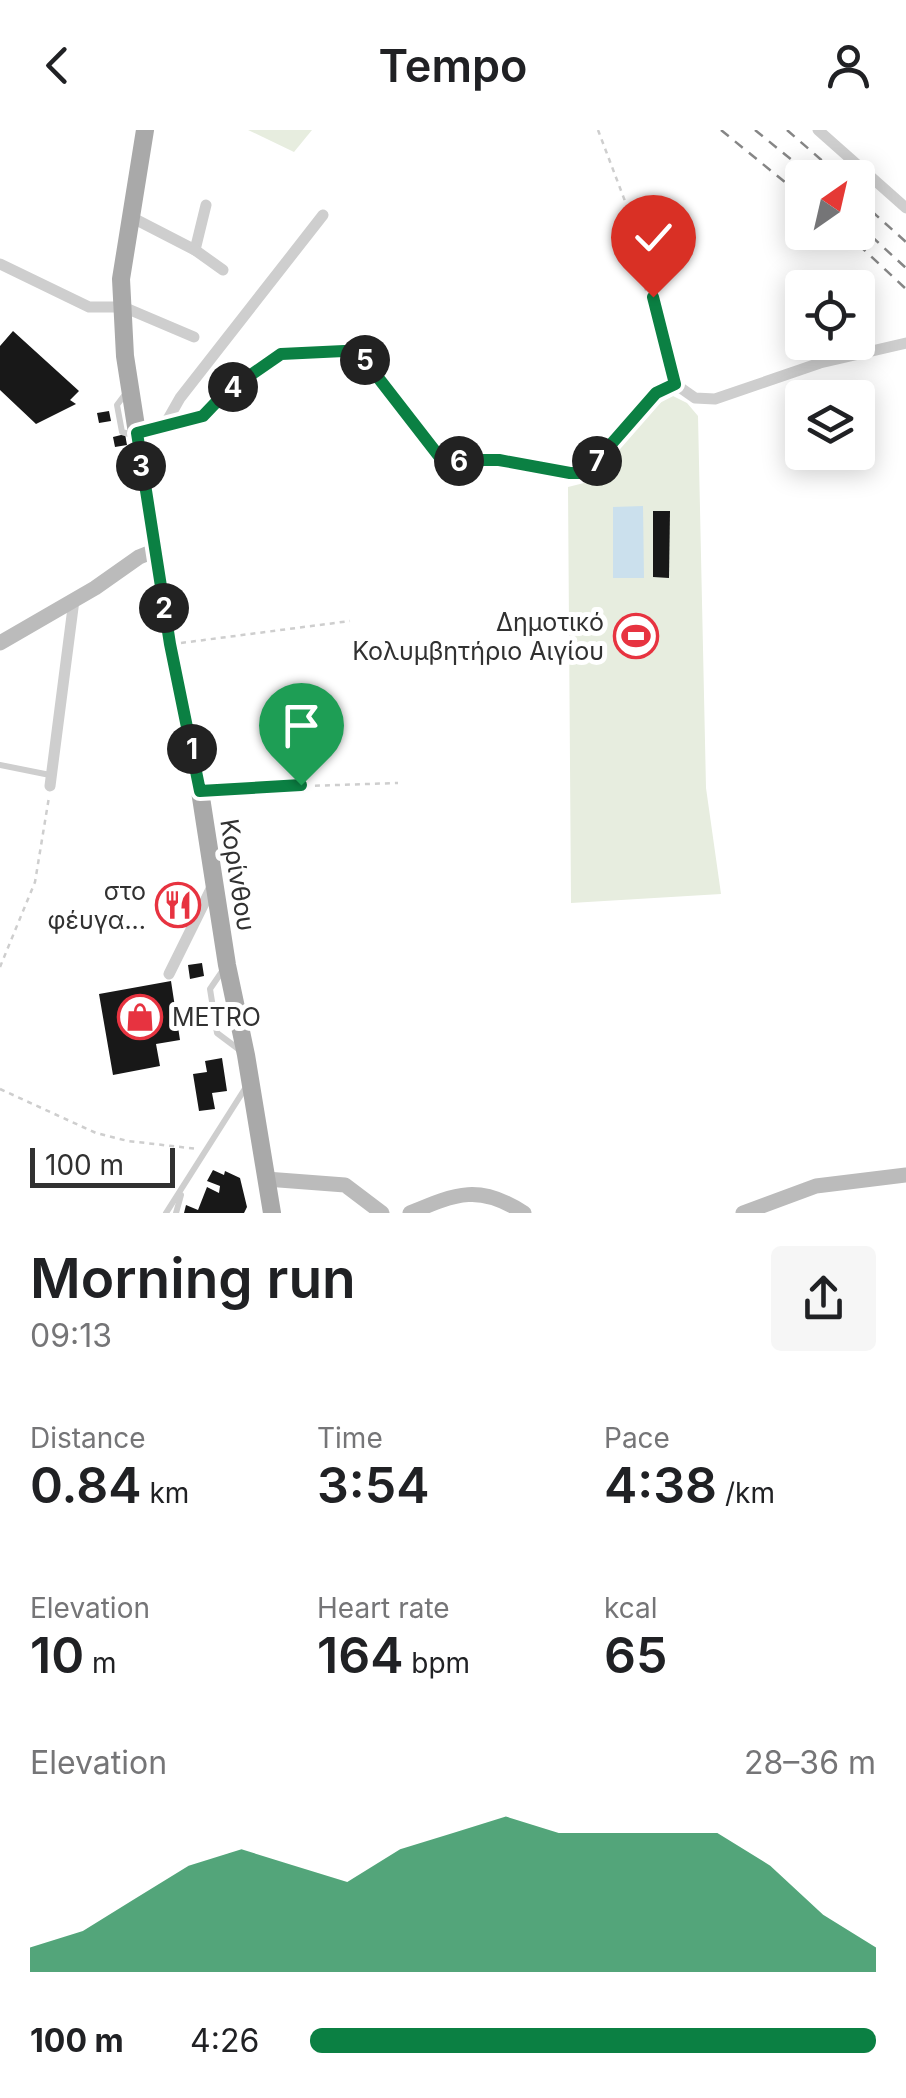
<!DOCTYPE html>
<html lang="en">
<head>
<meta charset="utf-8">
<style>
  body { margin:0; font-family:Inter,sans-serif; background:#f6f6f6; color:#202124; height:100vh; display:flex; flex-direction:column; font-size:38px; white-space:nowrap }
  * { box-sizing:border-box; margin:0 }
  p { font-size:32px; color:#757577 }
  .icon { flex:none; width:55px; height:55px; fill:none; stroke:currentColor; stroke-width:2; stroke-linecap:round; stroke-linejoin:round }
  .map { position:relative; height:1083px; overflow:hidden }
  .panel { display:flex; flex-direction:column; background:#fff; flex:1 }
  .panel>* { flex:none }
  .needle { width:65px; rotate:34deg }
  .controls { position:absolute; left:785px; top:30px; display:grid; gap:20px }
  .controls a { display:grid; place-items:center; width:90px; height:90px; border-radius:10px; background:#fff; box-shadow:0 5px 25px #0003; font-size:50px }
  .scale { position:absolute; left:30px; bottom:25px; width:145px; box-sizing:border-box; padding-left:10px; border:5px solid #313131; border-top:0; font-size:28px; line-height:35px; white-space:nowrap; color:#313131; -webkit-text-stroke:8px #fff; paint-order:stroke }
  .pin { position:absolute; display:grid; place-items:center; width:85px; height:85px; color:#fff; margin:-102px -42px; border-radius:50% 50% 50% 0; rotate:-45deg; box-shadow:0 0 10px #0007 }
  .pin .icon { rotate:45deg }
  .km { position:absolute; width:50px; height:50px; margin:-25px; border-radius:50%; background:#222; color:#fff; font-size:28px; line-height:50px; text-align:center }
  .round { display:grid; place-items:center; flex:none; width:105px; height:105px; border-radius:10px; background:#f6f6f6 }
  .headline { display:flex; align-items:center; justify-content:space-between; height:170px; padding:0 30px }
  h1 { font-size:55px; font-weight:600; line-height:75px }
  .metrics { display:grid; grid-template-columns:repeat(3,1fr); gap:15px; height:170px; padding:10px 30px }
  .metrics div { display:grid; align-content:center }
  .metrics b { font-size:50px; font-weight:600 }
  .metrics small { font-size:28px; font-weight:400 }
  .metrics p { font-size:28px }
  .chart { height:280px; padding:20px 30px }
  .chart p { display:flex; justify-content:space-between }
  .chart svg { width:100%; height:180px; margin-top:10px; fill:#0b8043; opacity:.7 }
  ul { padding:0 30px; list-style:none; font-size:32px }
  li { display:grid; grid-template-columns:160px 120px 1fr; align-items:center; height:75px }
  li i { height:25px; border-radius:12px; background:#0b8043 }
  header { display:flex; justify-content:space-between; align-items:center; height:130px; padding:0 30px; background:#fff; font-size:45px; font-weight:600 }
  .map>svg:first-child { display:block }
  .green { fill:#e7eddf }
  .water { fill:#cbe0ed }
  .building { fill:#181818 }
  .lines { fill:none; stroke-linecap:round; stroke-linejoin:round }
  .path { stroke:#cecece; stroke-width:2.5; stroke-dasharray:5 5; stroke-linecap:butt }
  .lane { stroke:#cecece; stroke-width:6 }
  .street { stroke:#cecece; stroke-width:11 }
  .secondary { stroke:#bbb; stroke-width:15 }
  .primary { stroke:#a9a9a9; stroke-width:18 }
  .rail { stroke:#868686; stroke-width:2.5; stroke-dasharray:10 8; stroke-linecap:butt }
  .route-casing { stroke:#fff; stroke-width:20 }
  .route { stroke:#0b8043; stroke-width:12 }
  .labels { text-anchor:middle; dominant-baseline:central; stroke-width:10; stroke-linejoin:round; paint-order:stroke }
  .poi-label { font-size:25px; fill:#313131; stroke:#fff; text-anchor:end }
  .street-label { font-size:25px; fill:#313131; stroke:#fff }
</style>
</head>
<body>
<header><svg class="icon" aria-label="back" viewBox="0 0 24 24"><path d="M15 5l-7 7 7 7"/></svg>Tempo<svg class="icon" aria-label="person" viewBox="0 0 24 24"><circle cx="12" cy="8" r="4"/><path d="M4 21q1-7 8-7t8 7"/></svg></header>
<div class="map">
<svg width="906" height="1083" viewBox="0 0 906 1083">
  <rect width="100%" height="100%" fill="#fff"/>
  <g class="green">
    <polygon points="248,0 312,0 294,22"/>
    <polygon points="673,266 687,273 698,286 706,658 721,764 571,773 568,357 592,351 656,275"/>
  </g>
  <polygon class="water" points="643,376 644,448 613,448 613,377"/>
  <g class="building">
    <polygon points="13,201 79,261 70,270 76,274 36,294 0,260 0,216"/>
    <polygon points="109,281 111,291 99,293 97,283"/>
    <polygon points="125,304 127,315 115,317 113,307"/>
    <polygon points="653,381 670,381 669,448 653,447"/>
    <polygon points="202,833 204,846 190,849 188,835"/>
    <polygon points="171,851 180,910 156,914 160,936 113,945 99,864"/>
    <polygon points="222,928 227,961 212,963 215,979 199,981 193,944 207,942 205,931"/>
    <polygon points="213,1040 224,1045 225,1041 240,1048 247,1077 244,1083 184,1083 186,1075 198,1080 207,1057 219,1063 220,1056 207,1051"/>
  </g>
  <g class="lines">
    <g class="path">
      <polyline points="598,0 628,79"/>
      <polyline points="181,513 350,491"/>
      <polyline points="215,659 398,653"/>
      <polyline points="0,837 35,752 49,667"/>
      <polyline points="0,959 96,1003 128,1011 198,1019"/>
    </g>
    <g class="lane">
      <polyline points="126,263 117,275 122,302 136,306"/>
      <polyline points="0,635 50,645"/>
      <polyline points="223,840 210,859 217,903 241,921"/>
      <polyline points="166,1083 246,957"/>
      <polyline points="176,1083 181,1065"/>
    </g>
    <g class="street">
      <polyline points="818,0 906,78"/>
      <polyline points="129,86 195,120 206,75"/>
      <polyline points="632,90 675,254"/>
      <polyline points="195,120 223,140"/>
      <polyline points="0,134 89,177 121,177"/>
      <polyline points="121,176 194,207"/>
      <polyline points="163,298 180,268 323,85"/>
      <polyline points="137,303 203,287 225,263 281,225 345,221 356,223 367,231 442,330 499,330 570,343 579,343 592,337 665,257 675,254 695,268 715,269 820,233 906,213"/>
      <polyline points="50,656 74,470"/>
      <polyline points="169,844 214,753"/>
    </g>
    <g class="secondary">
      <polyline points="0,513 95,458 139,427 154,421"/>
      <polyline points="266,1049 345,1055 382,1083"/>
      <path d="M 410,1083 C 457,1063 480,1054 524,1083"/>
      <polyline points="743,1083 816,1056 906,1045"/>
    </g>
    <polyline class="primary" points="145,0 121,149 125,226 170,514 200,661 227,835 246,925 272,1083"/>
    <g class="rail">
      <polyline points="721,0 802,66"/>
      <polyline points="755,0 814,48"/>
      <polyline points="787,0 842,48"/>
      <polyline points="858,69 906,112"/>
      <polyline points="858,94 906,138"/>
      <polyline points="845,102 906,159"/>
    </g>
  </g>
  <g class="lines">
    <defs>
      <polyline id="route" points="301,655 200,661 170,514 137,303 203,286 225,263 281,224 344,221 356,223 366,232 442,330 499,330 570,343 580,343 592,336 656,263 675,254 653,167"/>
    </defs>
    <use href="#route" class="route-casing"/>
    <use href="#route" class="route"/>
  </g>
  <defs>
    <symbol id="stadium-ring" viewBox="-11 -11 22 22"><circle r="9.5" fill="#fff" stroke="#e73340" stroke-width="1.5"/><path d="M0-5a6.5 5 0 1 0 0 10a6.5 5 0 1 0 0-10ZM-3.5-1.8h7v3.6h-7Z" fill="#e73340"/></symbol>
    <symbol id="restaurant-ring" viewBox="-11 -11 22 22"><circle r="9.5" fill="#fff" stroke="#e73340" stroke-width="1.5"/><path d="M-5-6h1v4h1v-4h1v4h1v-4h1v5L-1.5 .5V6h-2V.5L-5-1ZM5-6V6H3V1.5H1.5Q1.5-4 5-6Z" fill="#e73340"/></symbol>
    <symbol id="shop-ring" viewBox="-11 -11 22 22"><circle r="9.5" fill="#fff" stroke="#e73340" stroke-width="1.5"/><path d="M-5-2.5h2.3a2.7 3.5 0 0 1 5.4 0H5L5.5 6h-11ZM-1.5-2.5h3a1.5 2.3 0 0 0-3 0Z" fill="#e73340"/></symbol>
  </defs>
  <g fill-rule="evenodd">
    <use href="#stadium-ring" x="611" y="481" width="50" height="50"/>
    <use href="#restaurant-ring" x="153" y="750" width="50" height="50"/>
    <use href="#shop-ring" x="115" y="862" width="50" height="50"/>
  </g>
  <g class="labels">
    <g class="poi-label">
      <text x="604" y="492">Δημοτικό<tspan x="604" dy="29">Κολυμβητήριο Αιγίου</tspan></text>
      <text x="146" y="761">στο<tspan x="146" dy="29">φέυγα...</tspan></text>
      <text x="172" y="887" text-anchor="start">METRO</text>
    </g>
    <g class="street-label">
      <text transform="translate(238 745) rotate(81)">Κορίνθου</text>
    </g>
  </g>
</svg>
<div class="controls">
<a><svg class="needle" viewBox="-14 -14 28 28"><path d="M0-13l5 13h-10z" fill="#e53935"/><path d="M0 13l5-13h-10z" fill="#757577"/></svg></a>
<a><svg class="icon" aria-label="locate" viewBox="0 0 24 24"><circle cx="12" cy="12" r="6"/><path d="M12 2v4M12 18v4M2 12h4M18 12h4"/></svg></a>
<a><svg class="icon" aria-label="layers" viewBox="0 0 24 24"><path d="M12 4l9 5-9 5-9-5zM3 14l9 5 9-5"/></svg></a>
</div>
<div class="scale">100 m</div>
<div class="pin" style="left:301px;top:655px;background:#1e9e55"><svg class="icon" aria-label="arrive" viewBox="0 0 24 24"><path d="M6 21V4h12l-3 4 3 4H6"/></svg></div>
<div class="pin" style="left:653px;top:167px;background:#d93025"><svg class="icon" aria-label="check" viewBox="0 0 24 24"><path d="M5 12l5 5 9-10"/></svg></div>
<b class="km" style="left:192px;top:619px">1</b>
<b class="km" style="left:164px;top:478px">2</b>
<b class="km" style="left:141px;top:336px">3</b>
<b class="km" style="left:233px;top:257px">4</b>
<b class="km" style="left:365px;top:230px">5</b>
<b class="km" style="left:459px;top:331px">6</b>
<b class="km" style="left:597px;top:331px">7</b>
</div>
<section class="panel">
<div class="headline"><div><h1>Morning run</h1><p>09:13</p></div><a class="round"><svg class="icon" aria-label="share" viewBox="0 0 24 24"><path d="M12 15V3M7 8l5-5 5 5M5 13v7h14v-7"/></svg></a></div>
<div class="metrics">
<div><p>Distance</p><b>0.84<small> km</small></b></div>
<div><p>Time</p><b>3:54</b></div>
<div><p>Pace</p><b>4:38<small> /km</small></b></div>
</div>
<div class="metrics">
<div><p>Elevation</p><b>10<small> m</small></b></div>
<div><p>Heart rate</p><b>164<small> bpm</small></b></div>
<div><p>kcal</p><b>65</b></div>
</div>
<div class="chart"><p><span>Elevation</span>28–36 m</p>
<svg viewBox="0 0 160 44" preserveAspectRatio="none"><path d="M0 44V38L10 34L20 26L30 18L40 14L50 18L60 22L70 14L80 10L90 6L100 10L110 10L120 10L130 10L140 18L150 30L160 38V44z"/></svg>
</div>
<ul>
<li><b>100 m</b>4:26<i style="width:100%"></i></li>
</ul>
</section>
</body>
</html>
